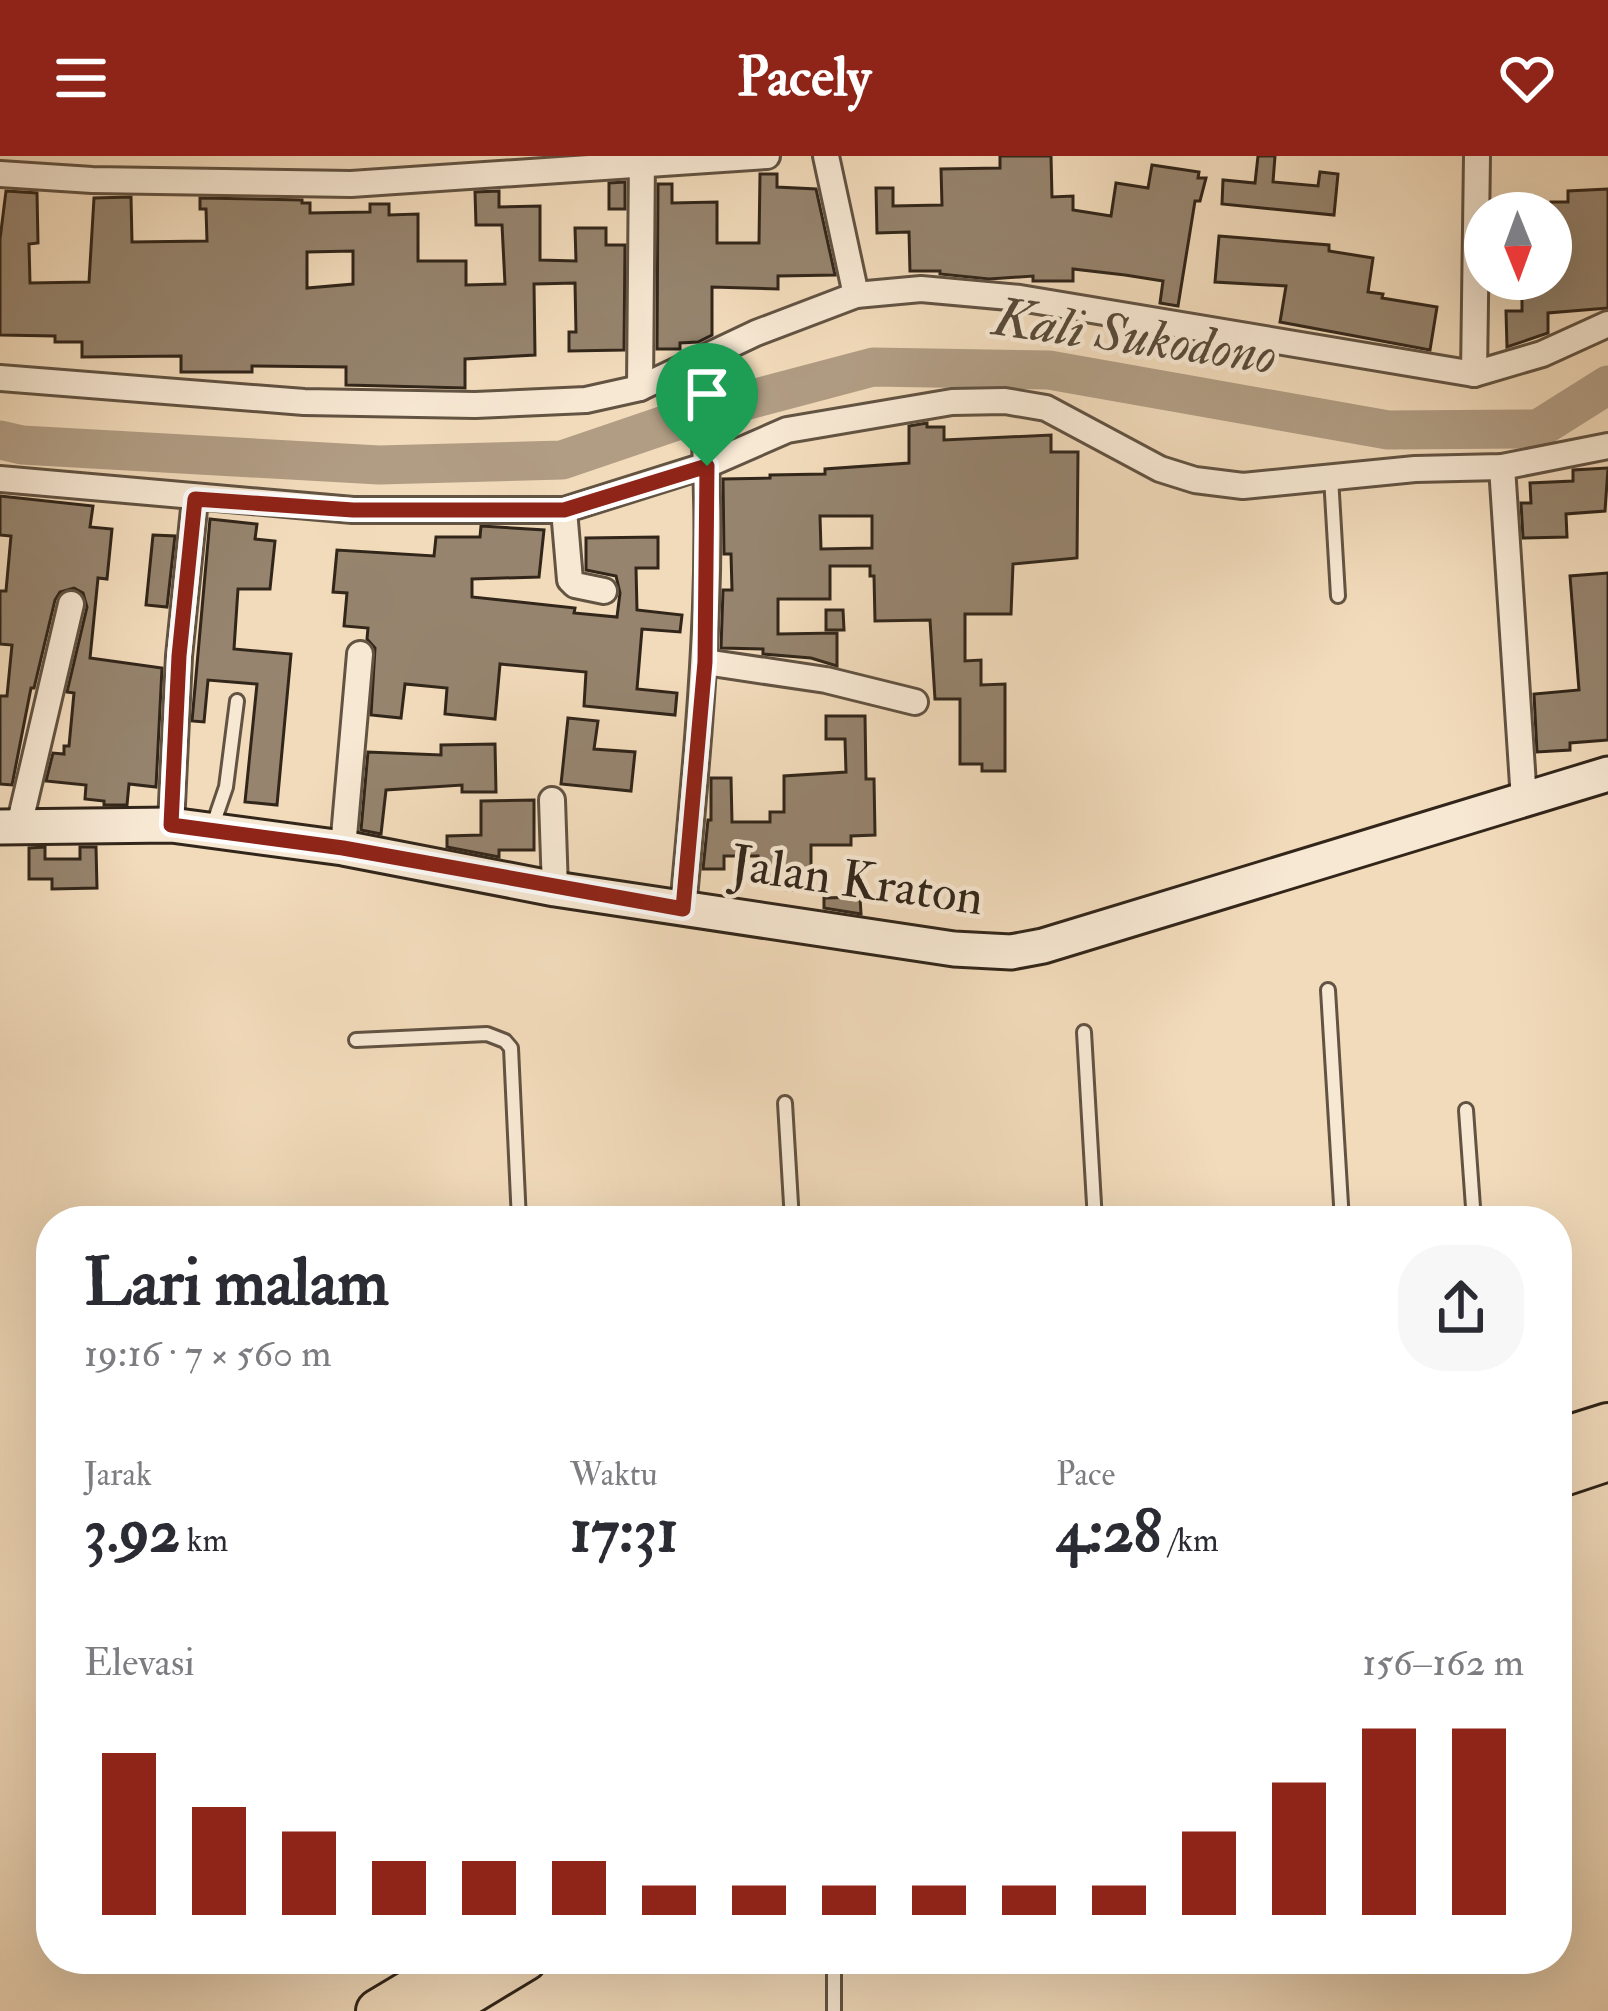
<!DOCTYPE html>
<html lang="id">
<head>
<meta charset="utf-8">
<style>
  body { margin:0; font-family:"IM FELL Double Pica",serif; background:#f7f7f7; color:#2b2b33; height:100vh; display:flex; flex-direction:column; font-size:45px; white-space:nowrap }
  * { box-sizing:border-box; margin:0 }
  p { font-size:39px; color:#7c7c81 }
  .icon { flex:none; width:66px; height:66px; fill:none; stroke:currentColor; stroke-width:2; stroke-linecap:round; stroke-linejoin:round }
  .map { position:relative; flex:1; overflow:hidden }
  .drawer { position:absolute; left:36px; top:1050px; width:1536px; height:768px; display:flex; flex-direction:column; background:#fff; border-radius:48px; box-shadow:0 12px 48px #0002 }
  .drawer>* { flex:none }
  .needle { width:78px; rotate:179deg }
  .controls { position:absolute; left:1464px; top:36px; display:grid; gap:24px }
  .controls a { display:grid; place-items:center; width:108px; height:108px; border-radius:50%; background:#fff; box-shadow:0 12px 48px #0002; font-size:60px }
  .pin { position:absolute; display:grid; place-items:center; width:102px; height:102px; color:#fff; margin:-123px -51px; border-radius:50% 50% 50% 0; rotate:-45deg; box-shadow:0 0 12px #0007 }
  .pin .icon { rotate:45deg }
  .round { display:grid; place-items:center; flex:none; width:126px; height:126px; border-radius:48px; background:#f7f7f7 }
  .headline { display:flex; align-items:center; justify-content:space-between; height:204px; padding:0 48px }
  h1 { font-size:66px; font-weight:700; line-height:90px }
  .metrics { display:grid; grid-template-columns:repeat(3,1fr); gap:18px; height:204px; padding:12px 48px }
  .metrics div { display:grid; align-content:center }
  .metrics b { font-size:60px; font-weight:700 }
  .metrics small { font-size:33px; font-weight:400 }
  .metrics p { font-size:33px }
  .chart { height:336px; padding:24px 48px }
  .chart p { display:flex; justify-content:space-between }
  .chart svg { width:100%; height:216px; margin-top:12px; stroke:#8f2418; stroke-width:6 }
  header { display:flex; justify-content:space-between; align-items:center; height:156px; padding:0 48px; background:#8f2418; color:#fff; font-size:54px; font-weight:700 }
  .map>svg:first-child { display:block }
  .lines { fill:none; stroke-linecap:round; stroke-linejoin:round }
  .river { stroke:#b19d84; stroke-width:39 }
  .building { fill:#96846e; stroke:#32261a; stroke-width:3; fill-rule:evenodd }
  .lane-casing { stroke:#625342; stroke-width:18 }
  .street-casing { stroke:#625342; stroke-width:30 }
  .secondary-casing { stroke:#32261a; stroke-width:39 }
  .highway-casing { stroke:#32261a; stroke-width:48 }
  .lane { stroke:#f7e8d3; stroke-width:12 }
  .street { stroke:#f7e8d3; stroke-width:24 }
  .secondary { stroke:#f7e8d3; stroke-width:33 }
  .highway { stroke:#f2dbbb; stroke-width:42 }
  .route-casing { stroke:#fff; stroke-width:24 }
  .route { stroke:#8f2418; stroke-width:15 }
  .labels { text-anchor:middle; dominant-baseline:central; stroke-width:9; stroke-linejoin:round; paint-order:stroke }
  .street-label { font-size:51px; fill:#32261a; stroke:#f7e8d3 }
  .water-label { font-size:54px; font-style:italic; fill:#584a3a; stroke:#f7e8d3 }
</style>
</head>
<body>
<header><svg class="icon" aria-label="menu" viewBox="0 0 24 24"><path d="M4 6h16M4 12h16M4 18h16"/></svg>Pacely<svg class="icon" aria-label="heart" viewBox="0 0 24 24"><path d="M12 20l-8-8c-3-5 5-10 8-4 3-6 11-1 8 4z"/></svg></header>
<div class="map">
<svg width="1608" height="1855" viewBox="0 0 1608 1855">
  <rect width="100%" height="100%" fill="#f2dbbb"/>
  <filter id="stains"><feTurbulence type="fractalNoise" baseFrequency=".00167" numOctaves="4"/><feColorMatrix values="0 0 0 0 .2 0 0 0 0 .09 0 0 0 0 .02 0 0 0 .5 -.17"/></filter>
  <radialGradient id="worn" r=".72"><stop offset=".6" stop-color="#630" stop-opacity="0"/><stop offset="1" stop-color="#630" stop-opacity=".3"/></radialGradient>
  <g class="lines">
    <polyline class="river" points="0,284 22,289 379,309 562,304 703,256 873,211 1049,214 1388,274 1538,273 1608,229"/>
  </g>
  <g class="building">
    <polygon points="1000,0 1051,0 1052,41 1073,40 1073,54 1111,60 1116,27 1148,32 1152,9 1199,16 1198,22 1206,22 1200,45 1195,45 1178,150 1160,147 1163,125 1125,119 1073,113 1073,125 1033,125 1033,120 989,123 940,118 940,115 910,115 909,76 877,77 876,32 893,32 893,50 942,49 941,13 1000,12"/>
    <polygon points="1258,0 1275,0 1273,26 1318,30 1320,16 1338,18 1334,59 1222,48 1223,24 1255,27"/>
    <polygon points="760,18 777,18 777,31 816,33 835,119 778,120 778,133 712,131 712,179 698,186 680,187 680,193 657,193 658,28 672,28 672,47 717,46 717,87 759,87"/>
    <polygon points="625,26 625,53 609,53 609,27"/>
    <polygon points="1608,33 1608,152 1548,157 1548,177 1507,191 1506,155 1522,155 1522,123 1551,123 1551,46 1568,46 1568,35"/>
    <path d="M 6,35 L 37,37 L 38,87 L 29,88 L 30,127 L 89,126 L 94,42 L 131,41 L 132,86 L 207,85 L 206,53 L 200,53 L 200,42 L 302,44 L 302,47 L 310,47 L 310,57 L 370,56 L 370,48 L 389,48 L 389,59 L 418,58 L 418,105 L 466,105 L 466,129 L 505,128 L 502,69 L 476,69 L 475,36 L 499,35 L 499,51 L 540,50 L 540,104 L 576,105 L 575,72 L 606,72 L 606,89 L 625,89 L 624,194 L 569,195 L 569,176 L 576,176 L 575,127 L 534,128 L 535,199 L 465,203 L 465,232 L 346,229 L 346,211 L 252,210 L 252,216 L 181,216 L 181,200 L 82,201 L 82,186 L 55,186 L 55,180 L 0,179 L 0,83 ZM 353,95 L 353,128 L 307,132 L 307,96 Z"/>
    <polygon points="1219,80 1329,89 1329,95 1373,102 1368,136 1383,138 1382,142 1437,151 1430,194 1280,166 1286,130 1215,126"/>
    <path d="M 927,267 L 927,271 L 944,271 L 944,284 L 1051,279 L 1051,296 L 1078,296 L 1077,402 L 1013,408 L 1011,458 L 965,458 L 965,505 L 981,504 L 981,529 L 1005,528 L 1005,615 L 982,615 L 982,608 L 960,608 L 960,543 L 935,543 L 930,464 L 875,465 L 874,420 L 870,420 L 870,410 L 830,410 L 830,443 L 778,443 L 778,478 L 837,477 L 837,510 L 811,502 L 763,498 L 763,493 L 721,492 L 723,434 L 732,434 L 731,398 L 724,398 L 723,323 L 770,322 L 770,319 L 825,318 L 825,313 L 909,307 L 909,270 ZM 820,360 L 872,360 L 872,392 L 821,393 Z"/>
    <polygon points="1608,312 1605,355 1566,358 1567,381 1523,382 1521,347 1531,347 1530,327 1573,325 1573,314"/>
    <polygon points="0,340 93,350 90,371 112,373 107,423 98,422 90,502 162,512 156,631 129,628 127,649 104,649 104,645 85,643 86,629 46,625 53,597 64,598 64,590 69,590 74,537 67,536 87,451 83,437 74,432 60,436 55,444 34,532 31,532 12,629 0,628 0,540 7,540 12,489 0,488 0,435 6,435 11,380 0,379"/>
    <polygon points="210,363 257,368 255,383 275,385 270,433 238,433 234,493 291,498 277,649 245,646 257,528 208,524 204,566 192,565"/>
    <polygon points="481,370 544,374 539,421 472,423 472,441 575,452 574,457 617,461 620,437 616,420 586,414 586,382 658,381 658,412 636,412 637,454 682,459 680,476 642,473 637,533 677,537 675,559 584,550 586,516 500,508 495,563 445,558 447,532 405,528 401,562 371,559 375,492 367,483 368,472 344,470 347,437 333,436 337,394 434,400 436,381 480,381"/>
    <polygon points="153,379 175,380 167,451 146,449"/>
    <polygon points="1608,417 1608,584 1570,587 1570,594 1537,596 1534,538 1579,534 1570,420"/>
    <polygon points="826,454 843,454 844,474 826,474"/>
    <polygon points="826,560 865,560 866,623 874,623 875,679 851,680 851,689 811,689 811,733 787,734 787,719 758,720 758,700 724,700 724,713 703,713 708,664 711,664 711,622 731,622 732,666 770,666 770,656 784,656 784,620 846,616 845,583 826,583"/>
    <polygon points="568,562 598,565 594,593 635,596 631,635 561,628"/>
    <polygon points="495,588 496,636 462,636 462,629 386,634 381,678 361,674 368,596 441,599 441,589"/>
    <polygon points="534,644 534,694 499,694 499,701 447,691 447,680 481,679 481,645"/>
    <polygon points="45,691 45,703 80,703 80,691 96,691 97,732 52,733 52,723 29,723 29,692"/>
    <polygon points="860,741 861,758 824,752 824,742"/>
  </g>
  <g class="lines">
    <defs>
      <g id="lane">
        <polyline points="1331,321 1338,440"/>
        <polyline points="213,669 226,631 237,545"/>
        <polyline points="1328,834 1342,1065"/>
        <polyline points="1084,876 1095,1065"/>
        <polyline points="356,884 487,878 505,885 511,892 519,1065"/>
        <polyline points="785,947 792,1065"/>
        <polyline points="1466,954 1474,1065"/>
        <polyline points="834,1803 834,1855"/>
      </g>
      <g id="street">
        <polyline points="826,0 856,139"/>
        <polyline points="0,18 92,24 351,28 767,0"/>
        <polyline points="1474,218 1477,0"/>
        <polyline points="0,222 304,246 475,249 586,244 640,232 756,177 856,139 921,133 1020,142 1474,218 1542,198 1608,168"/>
        <polyline points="640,232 642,0"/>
        <polyline points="1502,311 1524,644"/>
        <polyline points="0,323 353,354 564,354 707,309 787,274 952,246 1005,245 1046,252 1160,313 1195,324 1243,330 1415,313 1502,311 1608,290"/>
        <polyline points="564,354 570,424 575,429 604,435"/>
        <polyline points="705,506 826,524 915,546"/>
        <polyline points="552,644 555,733"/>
        <polyline points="171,669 179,500 195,343"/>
        <polyline points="19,670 71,448"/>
        <polyline points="343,692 360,498"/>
        <path d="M 683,753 C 699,572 720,387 698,206"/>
      </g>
      <polyline id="secondary" points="0,671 171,669 343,692 555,733 954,793 1011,796 1043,790 1608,618"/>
      <g id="highway">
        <polyline points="1557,1285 1608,1269"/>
        <polyline points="1557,1320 1608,1303"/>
        <polyline points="378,1855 465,1803"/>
        <polyline points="439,1855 525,1803"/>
      </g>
    </defs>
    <use href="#lane" class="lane-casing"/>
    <use href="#street" class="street-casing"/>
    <use href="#secondary" class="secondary-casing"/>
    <use href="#highway" class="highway-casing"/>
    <use href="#lane" class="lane"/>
    <use href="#street" class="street"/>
    <use href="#secondary" class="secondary"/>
    <use href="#highway" class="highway"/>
  </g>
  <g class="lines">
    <defs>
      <polygon id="route" points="707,310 705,506 683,753 343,692 171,669 179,500 195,343 353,354 564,354"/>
    </defs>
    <use href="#route" class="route-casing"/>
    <use href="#route" class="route"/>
  </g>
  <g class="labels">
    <g class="street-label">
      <text transform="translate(857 725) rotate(8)">Jalan Kraton</text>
    </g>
    <g class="water-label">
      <text transform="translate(1135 181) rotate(8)">Kali Sukodono</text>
    </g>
  </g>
  <rect width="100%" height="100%" filter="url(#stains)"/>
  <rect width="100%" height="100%" fill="url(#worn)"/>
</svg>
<div class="controls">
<a><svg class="needle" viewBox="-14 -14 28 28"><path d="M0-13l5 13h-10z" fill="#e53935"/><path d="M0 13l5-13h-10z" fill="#7c7c81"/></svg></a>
</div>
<div class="pin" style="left:707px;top:310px;background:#1e9e55"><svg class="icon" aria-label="arrive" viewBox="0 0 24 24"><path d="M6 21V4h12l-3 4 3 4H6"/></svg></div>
<section class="drawer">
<div class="headline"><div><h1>Lari malam</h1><p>19:16 · 7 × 560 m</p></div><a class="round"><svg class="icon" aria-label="share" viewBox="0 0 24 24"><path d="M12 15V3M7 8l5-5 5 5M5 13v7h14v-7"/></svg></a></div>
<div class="metrics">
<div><p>Jarak</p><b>3.92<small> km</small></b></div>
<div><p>Waktu</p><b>17:31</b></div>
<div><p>Pace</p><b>4:28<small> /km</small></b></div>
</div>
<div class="chart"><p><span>Elevasi</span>156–162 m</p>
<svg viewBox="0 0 160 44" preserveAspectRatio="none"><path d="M5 44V11M15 44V22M25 44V27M35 44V33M45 44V33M55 44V33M65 44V38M75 44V38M85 44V38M95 44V38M105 44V38M115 44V38M125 44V27M135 44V17M145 44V6M155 44V6"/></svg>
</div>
</section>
</div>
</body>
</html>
